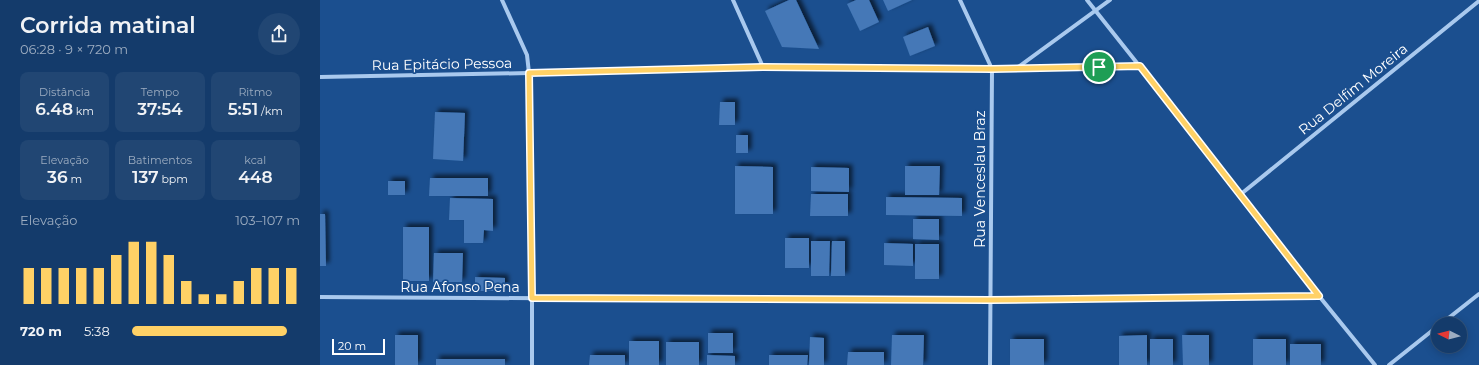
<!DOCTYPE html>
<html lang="pt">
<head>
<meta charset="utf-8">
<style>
  body { margin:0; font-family:Montserrat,sans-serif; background:#214673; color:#f1f3f6; height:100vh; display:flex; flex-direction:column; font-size:15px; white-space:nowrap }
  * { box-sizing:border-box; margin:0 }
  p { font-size:13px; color:#9dadc1 }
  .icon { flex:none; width:22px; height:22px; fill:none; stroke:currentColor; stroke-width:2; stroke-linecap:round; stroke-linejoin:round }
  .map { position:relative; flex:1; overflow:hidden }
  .sheet { display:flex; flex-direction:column; background:#143b6b; width:320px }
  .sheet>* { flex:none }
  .needle { width:26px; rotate:276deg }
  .tools { position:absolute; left:1111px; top:317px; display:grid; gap:8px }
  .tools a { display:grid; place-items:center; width:36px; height:36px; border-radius:50%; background:#143b6b; box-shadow:0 2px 10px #0003,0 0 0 1px #33557e; font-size:20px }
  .scale { position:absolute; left:12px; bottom:10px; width:53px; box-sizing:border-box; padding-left:4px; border:2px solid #fff; border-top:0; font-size:11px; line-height:14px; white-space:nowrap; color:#fff; -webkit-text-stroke:3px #1b4f8f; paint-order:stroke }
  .pin { position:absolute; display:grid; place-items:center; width:34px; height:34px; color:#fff; margin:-17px; border:2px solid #fff; border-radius:50%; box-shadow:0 1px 4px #0007 }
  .round { display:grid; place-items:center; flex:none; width:42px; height:42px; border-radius:21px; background:#214673 }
  .headline { display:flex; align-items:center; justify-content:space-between; height:68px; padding:0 20px }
  h1 { font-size:22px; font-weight:600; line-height:30px }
  .metrics { display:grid; grid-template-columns:repeat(3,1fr); gap:6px; height:68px; padding:4px 20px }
  .metrics div { display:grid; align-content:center; border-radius:8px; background:#214673; text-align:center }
  .metrics b { font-size:17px; font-weight:600 }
  .metrics small { font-size:11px; font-weight:400 }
  .metrics p { font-size:11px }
  .chart { height:112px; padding:8px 20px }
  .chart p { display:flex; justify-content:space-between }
  .chart svg { width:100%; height:72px; margin-top:4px; stroke:#ffd166; stroke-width:6 }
  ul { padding:0 20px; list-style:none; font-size:13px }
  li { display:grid; grid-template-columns:64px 48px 1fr; align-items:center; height:30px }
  li i { height:10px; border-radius:5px; background:#ffd166 }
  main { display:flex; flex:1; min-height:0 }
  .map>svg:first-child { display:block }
  .building { fill:#4478b7; filter:url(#shadow) }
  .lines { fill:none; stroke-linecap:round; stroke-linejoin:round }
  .minor { stroke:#a9c9ee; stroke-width:4 }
  .route-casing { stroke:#fff; stroke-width:8 }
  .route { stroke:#ffd166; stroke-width:5 }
  .labels { text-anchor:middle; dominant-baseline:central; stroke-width:3.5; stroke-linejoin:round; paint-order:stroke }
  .street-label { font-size:14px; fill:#fff; stroke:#1b4f8f }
</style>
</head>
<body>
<main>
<section class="sheet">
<div class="headline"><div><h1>Corrida matinal</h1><p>06:28 · 9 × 720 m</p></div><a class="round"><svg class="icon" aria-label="share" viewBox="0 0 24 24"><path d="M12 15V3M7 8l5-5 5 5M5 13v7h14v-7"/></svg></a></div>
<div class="metrics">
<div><p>Distância</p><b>6.48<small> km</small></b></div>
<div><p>Tempo</p><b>37:54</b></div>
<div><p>Ritmo</p><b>5:51<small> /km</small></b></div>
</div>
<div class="metrics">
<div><p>Elevação</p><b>36<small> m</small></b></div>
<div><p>Batimentos</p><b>137<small> bpm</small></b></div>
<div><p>kcal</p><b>448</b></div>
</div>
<div class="chart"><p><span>Elevação</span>103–107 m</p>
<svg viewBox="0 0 160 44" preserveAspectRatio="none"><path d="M5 44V22M15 44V22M25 44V22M35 44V22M45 44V22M55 44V14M65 44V6M75 44V6M85 44V14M95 44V30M105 44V38M115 44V38M125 44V30M135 44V22M145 44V22M155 44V22"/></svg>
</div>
<ul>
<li><b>720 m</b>5:38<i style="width:92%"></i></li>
</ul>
</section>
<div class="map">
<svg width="1159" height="365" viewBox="0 0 1159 365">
  <defs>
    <filter id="shadow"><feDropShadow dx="3.5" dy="-3.5" stdDeviation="2" flood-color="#0009"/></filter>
  </defs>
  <rect width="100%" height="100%" fill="#1b4f8f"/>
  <g class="building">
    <polygon points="469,0 476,0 499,49 462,47 445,11"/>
    <polygon points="536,0 549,0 559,22 540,31 527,4"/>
    <polygon points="563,0 592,0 568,11"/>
    <polygon points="608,27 615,46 590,56 583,37"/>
    <polygon points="400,102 415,102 415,125 399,125"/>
    <polygon points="115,112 145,113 143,161 113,159"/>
    <rect x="416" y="135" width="12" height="18"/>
    <polygon points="415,166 453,167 453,214 415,214"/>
    <polygon points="585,166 620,166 619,195 585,195"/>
    <polygon points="491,167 529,168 529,192 491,191"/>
    <polygon points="110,178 168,178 168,196 109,196"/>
    <rect x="68" y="181" width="17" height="14"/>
    <polygon points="491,194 528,194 528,216 490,216"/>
    <polygon points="566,197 642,198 642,216 566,215"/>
    <polygon points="130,198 173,199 173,231 164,230 163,243 144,243 144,220 129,220"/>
    <polygon points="0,214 5,214 6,266 0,266"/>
    <polygon points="593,219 619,219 619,240 593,239"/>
    <rect x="83" y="227" width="26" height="54"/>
    <rect x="465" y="238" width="24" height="30"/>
    <polygon points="491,241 510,241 509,276 491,276"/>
    <polygon points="512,241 525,241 525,276 511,276"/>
    <polygon points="564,243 593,244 593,266 564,265"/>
    <rect x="595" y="244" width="24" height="35"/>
    <polygon points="114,253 143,253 142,282 113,282"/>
    <polygon points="155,277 185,278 185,291 155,291"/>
    <rect x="388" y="333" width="25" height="20"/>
    <rect x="75" y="335" width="23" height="30"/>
    <polygon points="572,335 604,335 603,365 571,365"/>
    <polygon points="827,335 827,365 799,365 799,336"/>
    <polygon points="862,335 889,335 889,365 863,365"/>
    <polygon points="490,337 504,338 504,365 489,365"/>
    <rect x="690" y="339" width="34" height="26"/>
    <rect x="830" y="339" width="23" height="26"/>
    <rect x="933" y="339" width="33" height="26"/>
    <rect x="309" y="341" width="30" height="24"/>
    <rect x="346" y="342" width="33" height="23"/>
    <rect x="970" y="344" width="31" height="21"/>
    <polygon points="528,352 564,352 564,365 527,365"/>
    <polygon points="270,355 305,355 305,365 269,365"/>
    <polygon points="387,355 415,356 415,365 387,365"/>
    <polygon points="449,355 488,355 487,365 449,365"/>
    <rect x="116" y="359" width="69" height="6"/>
  </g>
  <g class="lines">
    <g class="minor">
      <polyline points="182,0 207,55 209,73 212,298 212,365"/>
      <polyline points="413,0 443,67"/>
      <polyline points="640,0 672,69 670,365"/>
      <polyline points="767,0 921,194 999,296 1055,365"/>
      <polyline points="697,68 790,0"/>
      <polyline points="0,77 209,73 443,67 672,69 820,66"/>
      <polyline points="921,194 1159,1"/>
      <polyline points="0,297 670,301 999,296"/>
      <polyline points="1121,324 1159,294"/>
      <polyline points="1069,365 1118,326"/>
    </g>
  </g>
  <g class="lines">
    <defs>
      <polygon id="route" points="820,66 999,296 670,300 212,298 209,73 443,67 672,69"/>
    </defs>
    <use href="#route" class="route-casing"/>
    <use href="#route" class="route"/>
  </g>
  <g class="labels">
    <g class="street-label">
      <text transform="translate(122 64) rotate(-1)">Rua Epitácio Pessoa</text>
      <text transform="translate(1033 89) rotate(-39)">Rua Delfim Moreira</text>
      <text transform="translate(660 179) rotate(-90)">Rua Venceslau Braz</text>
      <text x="140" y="287">Rua Afonso Pena</text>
    </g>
  </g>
</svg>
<div class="tools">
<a><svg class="needle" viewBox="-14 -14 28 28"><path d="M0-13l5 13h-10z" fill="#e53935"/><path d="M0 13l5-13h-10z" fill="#9dadc1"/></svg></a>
</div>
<div class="scale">20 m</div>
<div class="pin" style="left:779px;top:67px;background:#1e9e55"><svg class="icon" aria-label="arrive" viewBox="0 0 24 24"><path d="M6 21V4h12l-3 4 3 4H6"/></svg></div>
</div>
</main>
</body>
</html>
